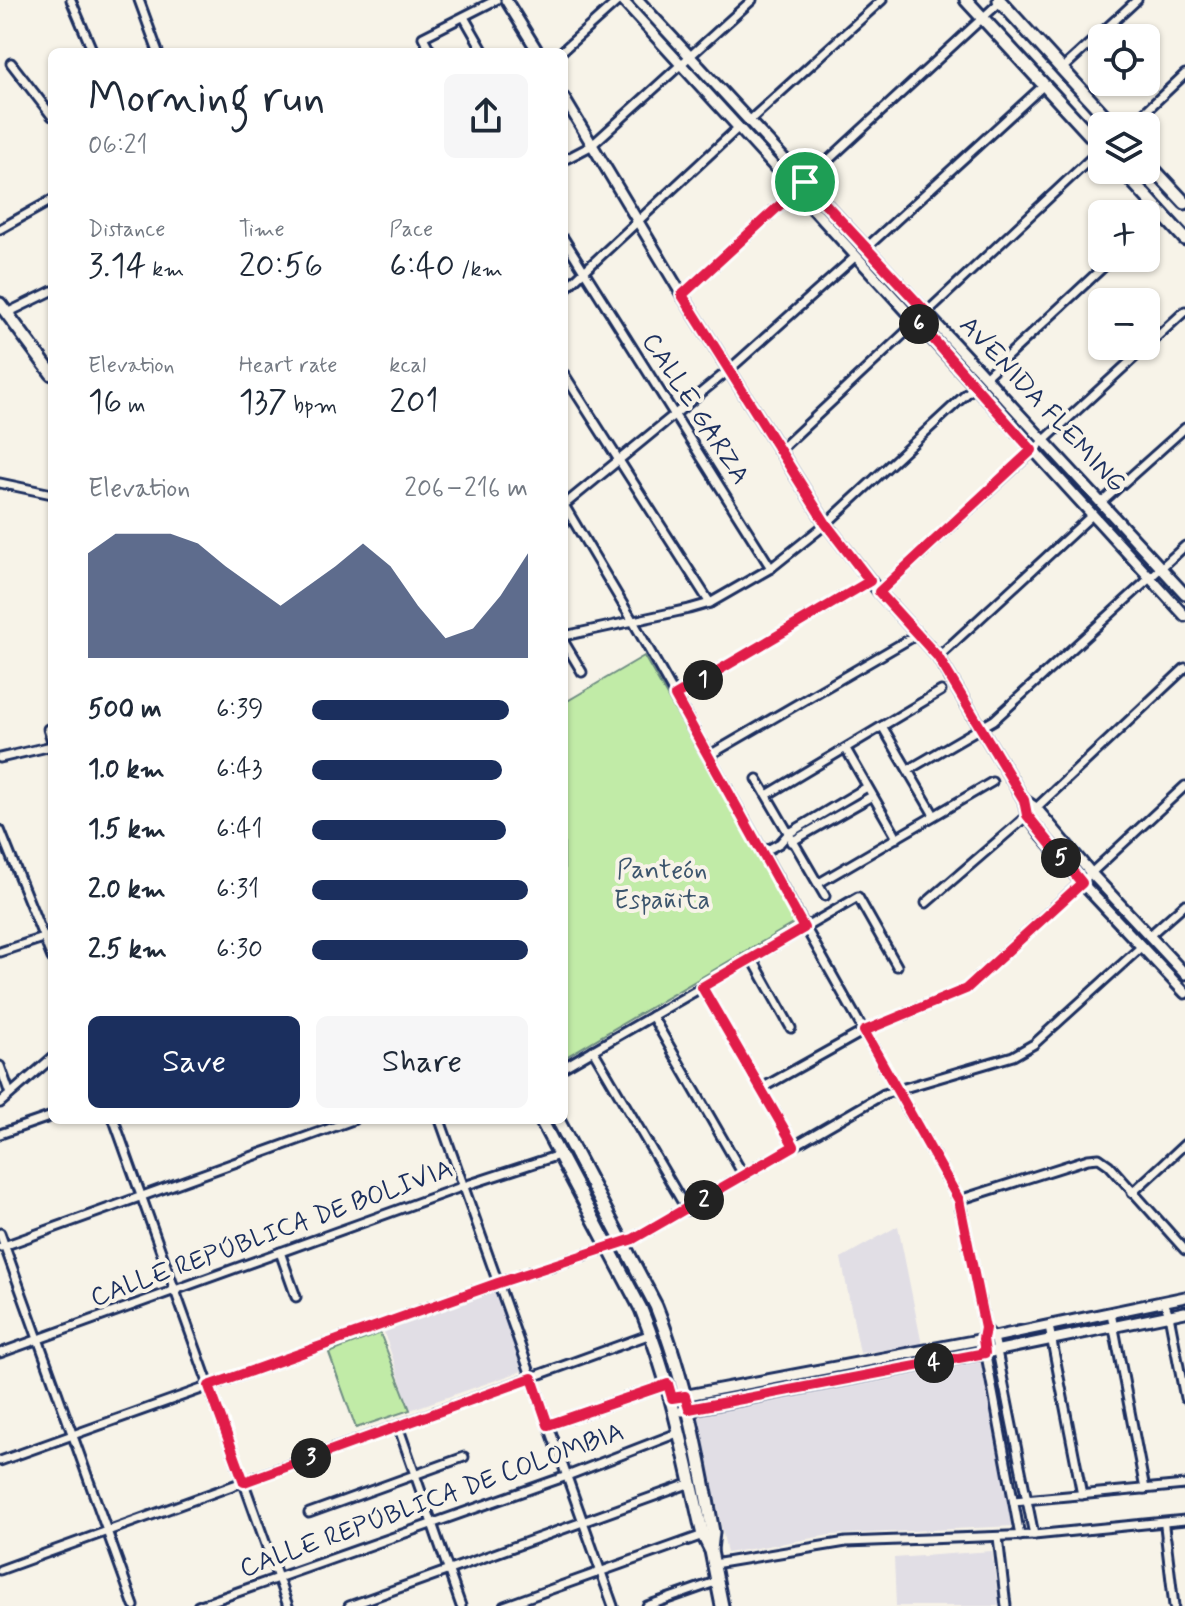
<!DOCTYPE html>
<html lang="en">
<head>
<meta charset="utf-8">
<style>
  body { margin:0; font-family:Mynerve,sans-serif; background:#f6f6f7; color:#1f2937; height:100vh; display:flex; flex-direction:column; font-size:30px; white-space:nowrap }
  * { box-sizing:border-box; margin:0 }
  p { font-size:26px; color:#747a83 }
  .icon { flex:none; width:44px; height:44px; fill:none; stroke:currentColor; stroke-width:2; stroke-linecap:round; stroke-linejoin:round }
  .map { position:relative; flex:1; overflow:hidden }
  .drawer { position:absolute; left:48px; top:48px; width:520px; height:1076px; display:flex; flex-direction:column; background:#fff; border-radius:12px; box-shadow:0 2px 6px #0004 }
  .drawer>* { flex:none }
  .fabs { position:absolute; left:1088px; top:24px; display:grid; gap:16px }
  .fabs a { display:grid; place-items:center; width:72px; height:72px; border-radius:12px; background:#fff; box-shadow:0 2px 6px #0004; font-size:40px }
  .pin { position:absolute; display:grid; place-items:center; width:68px; height:68px; color:#fff; margin:-34px; border:4px solid #fff; border-radius:50%; box-shadow:0 2px 8px #0007 }
  .km { position:absolute; width:40px; height:40px; margin:-20px; border-radius:50%; background:#222; color:#fff; font-size:22px; line-height:40px; text-align:center }
  .round { display:grid; place-items:center; flex:none; width:84px; height:84px; border-radius:12px; background:#f6f6f7 }
  .summary { display:flex; align-items:center; justify-content:space-between; height:136px; padding:0 40px }
  h1 { font-size:44px; font-weight:600; line-height:60px }
  .metrics { display:grid; grid-template-columns:repeat(3,1fr); gap:12px; height:136px; padding:8px 40px }
  .metrics div { display:grid; align-content:center }
  .metrics b { font-size:34px; font-weight:600 }
  .metrics small { font-size:22px; font-weight:400 }
  .metrics p { font-size:22px }
  .chart { height:224px; padding:16px 40px }
  .chart p { display:flex; justify-content:space-between }
  .chart svg { width:100%; height:144px; margin-top:8px; fill:#1b2f5e; opacity:.7 }
  .cta { display:flex; gap:16px; margin-top:auto; padding:16px 40px }
  .cta a { flex:1; height:92px; border-radius:12px; background:#1b2f5e; color:#fff; font-size:32px; font-weight:600; line-height:92px; text-align:center }
  .cta a+a { background:#f6f6f7; color:#1f2937 }
  ul { padding:0 40px; list-style:none; font-size:26px }
  li { display:grid; grid-template-columns:128px 96px 1fr; align-items:center; height:60px }
  li i { height:20px; border-radius:10px; background:#1b2f5e }
  .map>svg:first-child { display:block }
  .built { fill:#e1dee5 }
  .green { fill:#c1eba7; stroke:#6e8d82; stroke-width:2 }
  .lines { fill:none; stroke-linecap:round; stroke-linejoin:round }
  .pedestrian-casing { stroke:#1b2f5e; stroke-width:12 }
  .minor-casing { stroke:#1b2f5e; stroke-width:13 }
  .tertiary-casing { stroke:#1b2f5e; stroke-width:15 }
  .secondary-casing { stroke:#1b2f5e; stroke-width:17 }
  .pedestrian { stroke:#f7f3e8; stroke-width:6 }
  .minor { stroke:#f7f3e8; stroke-width:7 }
  .tertiary { stroke:#f7f3e8; stroke-width:9 }
  .secondary { stroke:#f7f3e8; stroke-width:11 }
  .route-casing { stroke:#fff; stroke-width:16 }
  .route { stroke:#e11d48; stroke-width:10 }
  .labels { text-anchor:middle; dominant-baseline:central; stroke-width:8; stroke-linejoin:round; paint-order:stroke }
  .street-label { font-size:26px; fill:#1b2f5e; stroke:#f7f3e8 }
  .park-label { font-size:26px; fill:#3c556d; stroke:#f7f3e8 }
</style>
</head>
<body>
<div class="map">
<svg width="1185" height="1606" viewBox="0 0 1185 1606">
  <rect width="100%" height="100%" fill="#f7f3e8"/>
  <filter id="ink" filterUnits="userSpaceOnUse"><feTurbulence type="fractalNoise" baseFrequency=".0125" numOctaves="2"/><feDisplacementMap in="SourceGraphic" scale="16" xChannelSelector="R" yChannelSelector="G"/><feConvolveMatrix kernelMatrix="1 2 1 2 8 2 1 2 1" color-interpolation-filters="sRGB"/></filter>
  <g filter="url(#ink)">
    <g class="built">
      <polygon points="898,1226 922,1345 860,1353 841,1258"/>
      <polygon points="496,1291 522,1371 410,1410 384,1332"/>
      <polygon points="980,1360 1014,1526 830,1535 727,1553 698,1414"/>
      <polygon points="992,1551 999,1606 896,1606 894,1558"/>
    </g>
    <g class="green">
      <polygon points="644,656 796,922 564,1058 564,703"/>
      <polygon points="380,1333 410,1410 356,1428 329,1353"/>
    </g>
    <g class="lines">
      <defs>
        <polyline id="pedestrian" points="1164,1522 1166,1539"/>
        <g id="minor">
          <polyline points="71,0 93,52"/>
          <polyline points="139,0 158,52"/>
          <polyline points="464,17 484,52"/>
          <polyline points="431,52 423,37 496,0"/>
          <polyline points="561,52 619,0"/>
          <polyline points="11,63 52,116"/>
          <polyline points="1062,69 1137,0"/>
          <polyline points="749,121 882,0"/>
          <polyline points="1130,126 1185,74"/>
          <polyline points="564,160 591,146 752,0"/>
          <polyline points="1146,228 1162,213"/>
          <polyline points="0,229 52,200"/>
          <polyline points="564,239 771,568"/>
          <polyline points="866,248 1044,85"/>
          <polyline points="564,290 738,128"/>
          <polyline points="682,295 1001,1"/>
          <polyline points="7,313 52,291"/>
          <polyline points="564,374 710,603"/>
          <polyline points="985,377 1113,258"/>
          <polyline points="780,450 1102,148"/>
          <polyline points="0,483 52,494"/>
          <polyline points="1101,503 1185,428"/>
          <polyline points="564,505 634,623 959,1200 985,1328 983,1339 1020,1536"/>
          <polyline points="564,505 730,369 856,256"/>
          <polyline points="879,592 1185,311"/>
          <polyline points="564,636 689,609 710,603 771,568 826,524 976,385"/>
          <polyline points="564,642 582,672"/>
          <polyline points="938,657 1091,516"/>
          <polyline points="675,696 870,581"/>
          <polyline points="882,726 934,815"/>
          <polyline points="48,729 52,741"/>
          <polyline points="846,749 897,838"/>
          <polyline points="708,756 918,634"/>
          <polyline points="0,758 52,746"/>
          <polyline points="908,770 994,720 1185,546"/>
          <polyline points="757,779 825,896"/>
          <polyline points="767,795 941,691"/>
          <polyline points="0,830 52,958"/>
          <polyline points="791,842 872,796"/>
          <polyline points="762,853 780,843 788,834 867,787"/>
          <polyline points="819,883 992,782"/>
          <polyline points="926,903 1036,808 1185,668"/>
          <polyline points="1149,936 1185,904"/>
          <polyline points="0,952 52,935"/>
          <polyline points="752,958 791,1028"/>
          <polyline points="702,987 794,1146"/>
          <polyline points="652,1016 744,1176"/>
          <polyline points="593,1050 687,1210"/>
          <polyline points="0,1066 10,1094"/>
          <polyline points="564,1067 858,897 897,966"/>
          <polyline points="762,1088 864,1031 966,989 1185,786"/>
          <polyline points="0,1103 52,1058"/>
          <polyline points="114,1120 288,1606"/>
          <polyline points="440,1120 613,1606"/>
          <polyline points="0,1134 52,1116"/>
          <polyline points="1132,1193 1185,1144"/>
          <polyline points="959,1200 1088,1159 1099,1158 1109,1165 1185,1250"/>
          <polyline points="0,1233 134,1606"/>
          <polyline points="1,1247 353,1120"/>
          <polyline points="280,1252 296,1297"/>
          <polyline points="1164,1302 1169,1315 1185,1398"/>
          <polyline points="1111,1313 1145,1489"/>
          <polyline points="1049,1326 1082,1495"/>
          <polyline points="985,1328 994,1337 997,1351 1034,1535"/>
          <polyline points="0,1353 464,1186 559,1155"/>
          <polyline points="548,1425 668,1384"/>
          <polyline points="398,1426 461,1606"/>
          <polyline points="0,1461 498,1283 633,1239 884,1094 1013,1056 1034,1044 1141,947"/>
          <polyline points="1014,1501 1185,1485"/>
          <polyline points="309,1513 464,1457"/>
          <polyline points="998,1537 1006,1606"/>
          <polyline points="1166,1539 1174,1606"/>
          <polyline points="714,1564 846,1542 1034,1535 1185,1520"/>
          <polyline points="0,1570 651,1334"/>
          <polyline points="198,1606 567,1476 680,1432"/>
          <polyline points="349,1606 691,1483"/>
          <polyline points="504,1606 706,1534"/>
          <polyline points="647,1606 718,1581"/>
        </g>
        <g id="tertiary">
          <polyline points="506,0 538,52"/>
          <polyline points="622,0 1185,616"/>
          <polyline points="638,0 1185,594"/>
          <polyline points="564,98 682,295 826,524 879,592 938,657 1024,800 1027,815 1043,837 1082,883 1185,993"/>
          <polyline points="1024,800 1036,808 1091,873 1185,974"/>
          <polyline points="672,1398 994,1337 1185,1297"/>
          <polyline points="682,1411 985,1353 1185,1312"/>
        </g>
        <g id="secondary">
          <polyline points="966,0 1102,148"/>
          <polyline points="999,0 1114,126"/>
          <polyline points="1146,161 1185,203"/>
          <polyline points="1122,170 1185,239"/>
          <polyline points="0,304 52,374"/>
          <path d="M 541,1120 L 641,1309 C 671,1383 685,1459 703,1535 L 711,1551 L 722,1606"/>
          <path d="M 558,1120 L 656,1306 C 685,1379 699,1455 713,1532 L 711,1550"/>
        </g>
      </defs>
      <use href="#pedestrian" class="pedestrian-casing"/>
      <use href="#minor" class="minor-casing"/>
      <use href="#tertiary" class="tertiary-casing"/>
      <use href="#secondary" class="secondary-casing"/>
      <use href="#pedestrian" class="pedestrian"/>
      <use href="#minor" class="minor"/>
      <use href="#tertiary" class="tertiary"/>
      <use href="#secondary" class="secondary"/>
    </g>
  </g>
  <g class="lines" filter="url(#ink)">
    <defs>
      <polygon id="route" points="805,182 927,313 917,321 1032,450 879,592 938,657 1024,800 1027,815 1082,883 966,989 864,1031 959,1200 985,1328 983,1339 985,1353 689,1409 685,1396 672,1398 668,1384 548,1425 532,1378 244,1482 209,1386 498,1283 633,1239 794,1146 702,987 804,928 675,696 870,581 826,524 682,295"/>
    </defs>
    <use href="#route" class="route-casing"/>
    <use href="#route" class="route"/>
  </g>
  <g class="labels">
    <g class="street-label">
      <text transform="translate(1042 405) rotate(47)">AVENIDA FLEMING</text>
      <text transform="translate(695 409) rotate(57)">CALLE GARZA</text>
      <text transform="translate(272 1234) rotate(-20)">CALLE REPÚBLICA DE BOLIVIA</text>
      <text transform="translate(432 1501) rotate(-20)">CALLE REPÚBLICA DE COLOMBIA</text>
    </g>
    <g class="park-label">
      <text x="662" y="871">Panteón<tspan x="662" dy="30">Españita</tspan></text>
    </g>
  </g>
</svg>
<div class="fabs">
<a><svg class="icon" aria-label="locate" viewBox="0 0 24 24"><circle cx="12" cy="12" r="6"/><path d="M12 2v4M12 18v4M2 12h4M18 12h4"/></svg></a>
<a><svg class="icon" aria-label="layers" viewBox="0 0 24 24"><path d="M12 4l9 5-9 5-9-5zM3 14l9 5 9-5"/></svg></a>
<a>+</a>
<a>−</a>
</div>
<div class="pin" style="left:805px;top:182px;background:#1e9e55"><svg class="icon" aria-label="arrive" viewBox="0 0 24 24"><path d="M6 21V4h12l-3 4 3 4H6"/></svg></div>
<b class="km" style="left:703px;top:680px">1</b>
<b class="km" style="left:704px;top:1200px">2</b>
<b class="km" style="left:311px;top:1458px">3</b>
<b class="km" style="left:934px;top:1363px">4</b>
<b class="km" style="left:1061px;top:858px">5</b>
<b class="km" style="left:919px;top:324px">6</b>
<section class="drawer">
<div class="summary"><div><h1>Morning run</h1><p>06:21</p></div><a class="round"><svg class="icon" aria-label="share" viewBox="0 0 24 24"><path d="M12 15V3M7 8l5-5 5 5M5 13v7h14v-7"/></svg></a></div>
<div class="metrics">
<div><p>Distance</p><b>3.14<small> km</small></b></div>
<div><p>Time</p><b>20:56</b></div>
<div><p>Pace</p><b>6:40<small> /km</small></b></div>
</div>
<div class="metrics">
<div><p>Elevation</p><b>16<small> m</small></b></div>
<div><p>Heart rate</p><b>137<small> bpm</small></b></div>
<div><p>kcal</p><b>201</b></div>
</div>
<div class="chart"><p><span>Elevation</span>206–216 m</p>
<svg viewBox="0 0 160 44" preserveAspectRatio="none"><path d="M0 44V12L10 6L20 6L30 6L40 9L50 16L60 22L70 28L80 22L90 16L100 9L110 16L120 28L130 38L140 35L150 25L160 12V44z"/></svg>
</div>
<ul>
<li><b>500 m</b>6:39<i style="width:91%"></i></li>
<li><b>1.0 km</b>6:43<i style="width:88%"></i></li>
<li><b>1.5 km</b>6:41<i style="width:90%"></i></li>
<li><b>2.0 km</b>6:31<i style="width:100%"></i></li>
<li><b>2.5 km</b>6:30<i style="width:100%"></i></li>
</ul>
<div class="cta"><a>Save</a><a>Share</a></div>
</section>
</div>
</body>
</html>
